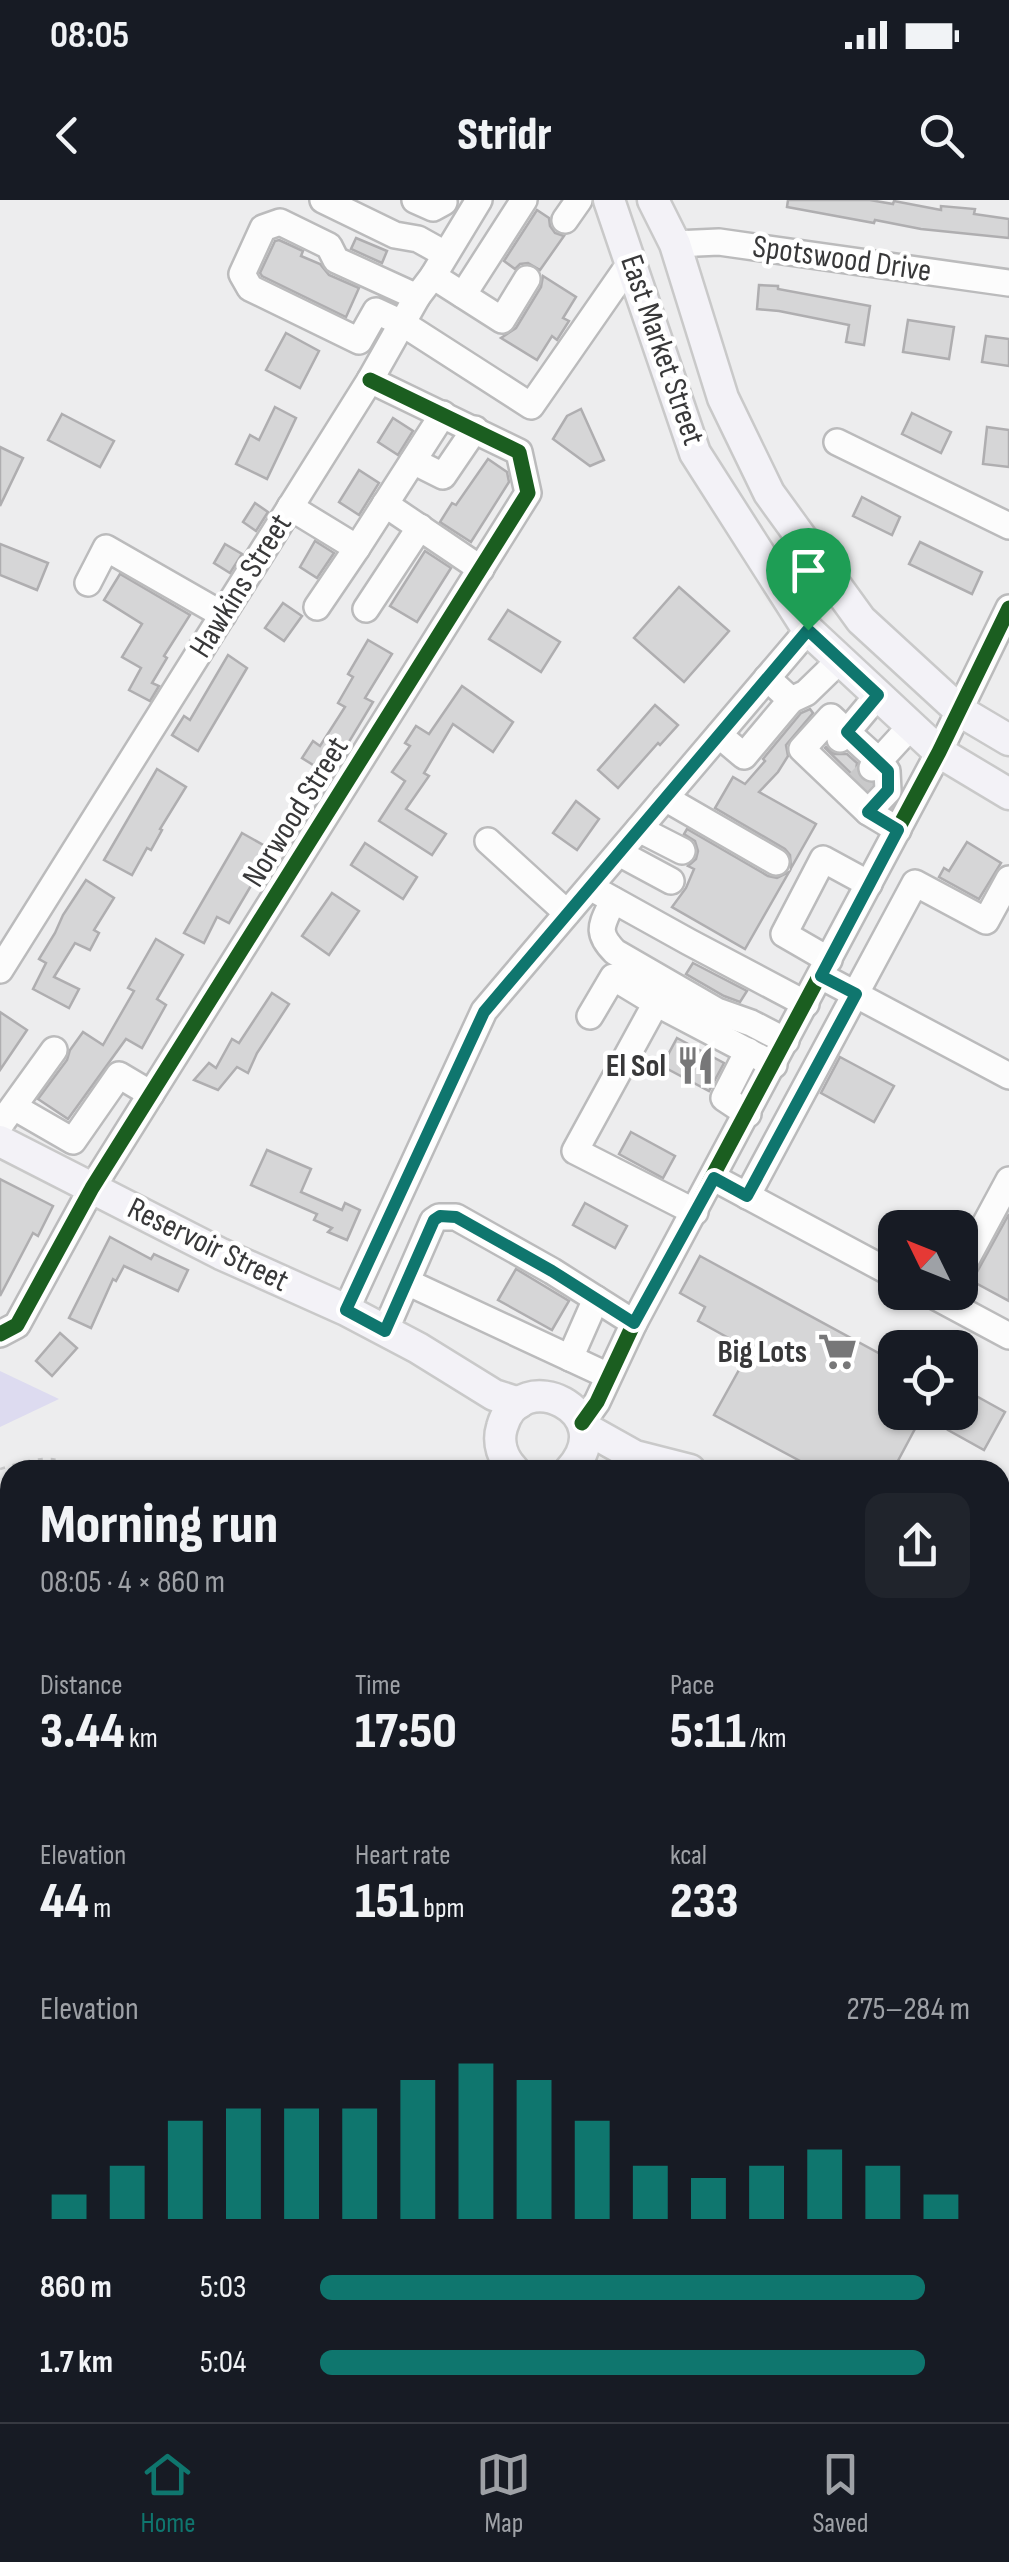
<!DOCTYPE html>
<html lang="en">
<head>
<meta charset="utf-8">
<style>
  body { margin:0; font-family:"Sofia Sans Condensed",sans-serif; background:#20242c; color:#f1f3f6; height:100vh; display:flex; flex-direction:column; font-size:38px; white-space:nowrap }
  * { box-sizing:border-box; margin:0 }
  p { font-size:32px; color:#9ea1a6 }
  .icon { flex:none; width:55px; height:55px; fill:none; stroke:currentColor; stroke-width:2; stroke-linecap:round; stroke-linejoin:round }
  .map { position:relative; flex:1; overflow:hidden }
  .details { position:absolute; left:0px; top:1260px; width:1010px; height:962px; display:flex; flex-direction:column; background:#171b24; border-radius:30px 30px 0 0; box-shadow:0 2px 8px #0004 }
  .details>* { flex:none }
  .needle { width:65px; rotate:313deg }
  .fabs { position:absolute; left:878px; top:1010px; display:grid; gap:20px }
  .fabs a { display:grid; place-items:center; width:100px; height:100px; border-radius:20px; background:#171b24; box-shadow:0 2px 8px #0004; font-size:50px }
  .pin { position:absolute; display:grid; place-items:center; width:85px; height:85px; color:#fff; margin:-102px -42px; border-radius:50% 50% 50% 0; rotate:-45deg; box-shadow:0 0 10px #0007 }
  .pin .icon { rotate:45deg }
  .round { display:grid; place-items:center; flex:none; width:105px; height:105px; border-radius:20px; background:#20242c }
  .headline { display:flex; align-items:center; justify-content:space-between; height:170px; padding:0 40px }
  h1 { font-size:55px; font-weight:800; line-height:75px }
  .stats { display:grid; grid-template-columns:repeat(3,1fr); gap:15px; height:170px; padding:10px 40px }
  .stats div { display:grid; align-content:center }
  .stats b { font-size:50px; font-weight:800 }
  .stats small { font-size:28px; font-weight:400 }
  .stats p { font-size:28px }
  .chart { height:280px; padding:20px 40px }
  .chart p { display:flex; justify-content:space-between }
  .chart svg { width:100%; height:180px; margin-top:10px; stroke:#0f766e; stroke-width:6 }
  ul { padding:0 40px; list-style:none; font-size:32px }
  li { display:grid; grid-template-columns:160px 120px 1fr; align-items:center; height:75px }
  li i { height:25px; border-radius:12px; background:#0f766e }
  .status { display:flex; justify-content:space-between; align-items:center; height:70px; padding:0 50px; background:#171b24; direction:ltr }
  .status svg { height:28px; fill:currentColor }
  header { display:flex; justify-content:space-between; align-items:center; height:130px; padding:0 40px; background:#171b24; font-size:45px; font-weight:800 }
  .dock { display:flex; justify-content:space-around; align-items:center; height:140px; border-top:2px solid #363941; background:#171b24; font-size:28px; color:#9ea1a6 }
  .dock a { display:grid; justify-items:center; gap:5px }
  .dock .current { color:#0f766e }
  .map>svg:first-child { display:block }
  .green { fill:#dddbf0 }
  .building { fill:#d6d6d7; stroke:#afaeb0; stroke-width:2.5 }
  .lines { fill:none; stroke-linecap:round; stroke-linejoin:round }
  .minor-tunnel { stroke:#c9c9ca; stroke-width:25; stroke-dasharray:25 12; stroke-linecap:butt }
  .minor-casing { stroke:#bbbbbc; stroke-width:30 }
  .major-casing { stroke:#c9c9c9; stroke-width:35 }
  .path { stroke:#cbcbcc; stroke-width:2.5; stroke-dasharray:5 8; stroke-linecap:butt }
  .minor { stroke:#fcfcfc; stroke-width:25 }
  .major { stroke:#f3f2f7; stroke-width:30 }
  .cycleway-casing { stroke:#fff; stroke-width:21 }
  .cycleway { stroke:#1b5e20; stroke-width:15 }
  .route-casing { stroke:#fff; stroke-width:20 }
  .route { stroke:#0f766e; stroke-width:12 }
  .labels { text-anchor:middle; dominant-baseline:central; stroke-width:9; stroke-linejoin:round; paint-order:stroke }
  .street-label { font-size:32px; fill:#383839; stroke:#fff }
  .poi-label { font-size:32px; font-weight:bold; fill:#383839; stroke:#fff; text-anchor:end }
</style>
</head>
<body>
<div class="status"><b>08:05</b><svg viewBox="0 0 49 12"><path d="M0 12V9h3v3zM5 12V6h3v6zM10 12V3h3v9zM15 12V0h3v12zM26 1h20v11H26zM47 4h2v5h-2z"/></svg></div>
<header><svg class="icon" aria-label="back" viewBox="0 0 24 24"><path d="M15 5l-7 7 7 7"/></svg>Stridr<svg class="icon" aria-label="search" viewBox="0 0 24 24"><circle cx="10" cy="10" r="6"/><path d="M15 15l6 6"/></svg></header>
<div class="map">
<svg width="1009" height="2222" viewBox="0 0 1009 2222">
  <rect width="100%" height="100%" fill="#ededee"/>
  <polygon class="green" points="0,1171 59,1199 0,1227"/>
  <g class="building">
    <polygon points="788,0 870,0 893,4 894,1 941,10 941,6 975,9 974,14 1009,19 1009,38 921,29 875,20 874,23 787,7"/>
    <polygon points="537,10 549,18 550,26 555,33 564,36 540,70 528,63 520,64 515,69 504,61"/>
    <polygon points="356,38 387,51 382,63 351,49"/>
    <polygon points="279,40 303,51 301,56 320,64 329,75 359,88 346,117 262,76 260,73 275,41"/>
    <polygon points="543,76 576,97 563,118 569,121 557,140 552,136 537,160 501,138 516,128 541,87"/>
    <polygon points="759,85 778,86 778,89 870,106 864,145 846,142 849,125 779,111 757,109"/>
    <polygon points="908,120 954,127 949,159 903,152"/>
    <polygon points="286,133 319,151 300,188 266,170"/>
    <polygon points="986,136 1009,139 1009,166 982,162"/>
    <polygon points="275,207 296,218 267,279 236,264 250,235 259,240"/>
    <polygon points="581,209 604,260 590,266 553,239 567,216"/>
    <polygon points="912,213 951,232 941,253 902,234"/>
    <polygon points="62,214 114,241 100,267 48,240"/>
    <polygon points="393,218 413,231 398,255 378,242"/>
    <polygon points="987,227 1009,230 1009,267 983,264"/>
    <polygon points="0,247 23,258 0,306"/>
    <polygon points="488,259 507,272 509,282 471,342 440,322 452,303 456,305"/>
    <polygon points="359,270 379,283 359,315 339,302"/>
    <polygon points="862,297 900,317 892,335 853,316"/>
    <polygon points="255,303 268,312 256,331 243,322"/>
    <polygon points="315,341 334,353 317,378 300,367"/>
    <polygon points="920,342 982,372 972,394 909,364"/>
    <polygon points="0,344 48,363 37,390 0,375"/>
    <polygon points="225,344 242,354 230,373 214,363"/>
    <polygon points="425,351 451,368 417,422 390,406"/>
    <polygon points="120,374 190,415 164,456 167,458 152,483 159,486 150,501 129,490 141,468 122,457 142,424 104,400"/>
    <polygon points="679,387 729,431 684,482 634,438"/>
    <polygon points="283,403 302,416 284,441 265,428"/>
    <polygon points="508,410 560,442 541,472 489,439"/>
    <polygon points="368,440 392,454 365,498 373,502 329,575 302,558 313,541 320,546 345,507 338,503 353,477 348,474"/>
    <polygon points="228,455 247,468 198,551 172,535 184,516 190,520"/>
    <polygon points="462,486 513,522 493,552 453,524 424,573 429,576 406,609 446,634 432,655 379,621 405,581 392,572 410,546 405,543 416,526 429,534"/>
    <polygon points="655,505 678,525 660,545 658,543 618,588 598,570"/>
    <polygon points="810,509 813,513 786,545 788,556 778,572 759,592 816,624 791,668 790,655 785,649 715,608 733,577 745,584 765,561 763,559 801,513"/>
    <polygon points="826,547 835,554 847,554 857,563 856,571 860,579 871,585 867,589 825,548"/>
    <polygon points="157,569 186,587 160,629 162,630 151,650 147,648 132,675 104,660"/>
    <polygon points="576,601 599,619 577,650 553,633"/>
    <polygon points="687,629 768,676 777,678 789,672 745,749 672,707 686,688 694,669 688,666 696,659 698,651 695,641 684,634"/>
    <polygon points="242,633 272,650 229,723 217,717 204,743 184,733"/>
    <polygon points="967,642 1001,663 979,699 939,677 944,668 949,671"/>
    <polygon points="365,643 417,677 403,699 351,665"/>
    <polygon points="86,680 114,698 94,730 99,733 90,750 75,743 54,777 79,789 69,808 33,789 46,763 39,759 55,733 63,715"/>
    <polygon points="332,693 359,711 329,755 302,736"/>
    <polygon points="156,739 183,755 157,799 166,805 142,848 126,839 68,919 38,899 67,860 70,850 83,832 103,845 134,791 128,788"/>
    <polygon points="693,763 747,791 740,802 724,796 686,774"/>
    <polygon points="272,793 289,804 257,853 248,873 237,867 218,890 194,880 209,863 216,868 232,839 239,843"/>
    <polygon points="0,812 27,830 0,870"/>
    <polygon points="677,838 724,863 709,891 662,866"/>
    <polygon points="840,857 894,886 874,922 821,893"/>
    <polygon points="631,932 675,956 663,978 619,954"/>
    <polygon points="267,950 311,969 301,992 342,1010 345,1003 360,1010 347,1040 328,1032 332,1028 314,1020 317,1014 251,985"/>
    <polygon points="0,979 53,1006 38,1036 33,1033 0,1096"/>
    <polygon points="585,1003 627,1026 615,1048 573,1025"/>
    <polygon points="1009,1014 1009,1101 972,1081"/>
    <polygon points="110,1037 151,1059 154,1054 188,1070 178,1091 124,1066 116,1081 113,1079 91,1128 69,1118"/>
    <polygon points="700,1056 895,1162 895,1212 924,1212 893,1270 817,1270 714,1215 750,1150 698,1121 705,1107 680,1093"/>
    <polygon points="516,1069 569,1101 552,1130 498,1100"/>
    <polygon points="60,1133 77,1148 52,1176 36,1161"/>
    <polygon points="969,1192 1005,1212 984,1250 948,1230 957,1212 960,1212 960,1208"/>
  </g>
  <g class="lines">
    <polyline class="minor-tunnel" points="857,584 872,568"/>
    <defs>
      <g id="minor">
        <polyline points="323,0 395,35 418,39 445,54"/>
        <polyline points="415,0 433,8 444,2"/>
        <polyline points="565,20 579,0"/>
        <polyline points="675,44 719,42 1009,83"/>
        <polyline points="433,76 502,120 527,79"/>
        <polyline points="463,95 524,0"/>
        <polyline points="417,97 336,60 329,46 280,22 263,28 242,74 250,88 359,141 376,111 402,123 531,206 631,62"/>
        <polyline points="837,242 1009,326"/>
        <polyline points="413,261 443,276 475,229"/>
        <polyline points="385,304 481,369"/>
        <polyline points="290,307 357,348 317,407"/>
        <polyline points="357,348 443,214"/>
        <polyline points="88,383 106,348 223,415"/>
        <polyline points="366,409 420,327"/>
        <polyline points="878,495 847,532 879,561 911,526"/>
        <polyline points="791,500 806,493 840,460"/>
        <polyline points="719,535 744,556 791,500 767,478"/>
        <polyline points="840,539 847,532 831,517 802,549 868,612 898,630"/>
        <polyline points="665,598 776,662"/>
        <polyline points="868,612 888,591 887,571 879,561 872,568"/>
        <polyline points="639,629 682,651"/>
        <polyline points="488,641 567,713"/>
        <polyline points="619,653 671,681"/>
        <polyline points="599,692 689,742 806,804"/>
        <path d="M 613,700 C 603,724 594,731 615,752 L 717,811 L 751,823 L 786,841"/>
        <polyline points="829,760 784,734 823,659 869,684"/>
        <polyline points="0,770 370,180 417,97 433,76 479,0"/>
        <polyline points="821,776 1009,876"/>
        <polyline points="656,803 774,865"/>
        <polyline points="590,816 613,777 656,803 575,951 695,1012"/>
        <polyline points="14,907 73,941 119,875 151,894"/>
        <polyline points="748,914 724,898 748,851"/>
        <polyline points="0,925 54,850"/>
        <polyline points="714,978 895,1075"/>
        <polyline points="747,996 915,683 986,721 1009,679"/>
        <polyline points="960,1071 1009,980"/>
        <polyline points="407,1082 600,1172"/>
        <polyline points="927,1092 1009,1136"/>
        <polyline points="346,1110 484,811 808,430"/>
        <polyline points="385,1131 433,1021 439,1017 456,1017 552,1071 634,1123"/>
        <polyline points="0,1134 17,1125 92,988 528,293 519,252 370,180"/>
        <polyline points="570,1158 596,1099"/>
        <polyline points="582,1223 597,1202 634,1123 939,552 1009,408"/>
        <polyline points="0,1862 10,1859"/>
        <polyline points="1000,1993 1009,1994"/>
        <polyline points="280,2222 283,2212"/>
        <polyline points="556,2222 560,2212"/>
      </g>
      <g id="major">
        <polyline points="609,0 695,253 808,430 939,552 1009,594"/>
        <polyline points="653,0 675,44 723,198 769,293 861,420 960,511 1009,540"/>
        <polyline points="0,941 221,1054 346,1110 418,1148 494,1195 519,1203"/>
        <polyline points="585,1228 635,1256 690,1270"/>
        <path d="M 514,1270 C 503,1259 497,1243 502,1227 C 520,1162 623,1212 570,1270"/>
        <polyline points="1000,1414 1009,1418"/>
        <polyline points="1000,2120 1009,2082"/>
        <polyline points="970,2222 974,2212"/>
      </g>
    </defs>
    <use href="#minor" class="minor-casing"/>
    <use href="#major" class="major-casing"/>
    <g class="path">
      <path d="M 0,1269 C 36,1258 51,1253 87,1270"/>
      <polyline points="0,1570 10,1576"/>
    </g>
    <use href="#minor" class="minor"/>
    <use href="#major" class="major"/>
    <defs>
      <g id="cycleway">
        <polyline points="0,1134 17,1125 92,988 528,293 519,252 370,180"/>
        <polyline points="582,1223 597,1202 634,1123 939,552 1009,408"/>
      </g>
    </defs>
    <use href="#cycleway" class="cycleway-casing"/>
    <use href="#cycleway" class="cycleway"/>
  </g>
  <g class="lines">
    <defs>
      <polygon id="route" points="808,430 878,495 847,532 888,571 888,590 868,612 898,630 821,776 856,794 747,996 714,978 634,1123 552,1071 456,1017 440,1016 434,1020 385,1131 346,1110 484,812"/>
    </defs>
    <use href="#route" class="route-casing"/>
    <use href="#route" class="route"/>
  </g>
  <defs>
    <symbol id="restaurant-bare" viewBox="-9 -9 18 18"><path d="M-5-6h1v4h1v-4h1v4h1v-4h1v5L-1.5 .5V6h-2V.5L-5-1ZM5-6V6H3V1.5H1.5Q1.5-4 5-6Z" fill="#777778" stroke="#fff" stroke-width="2.5" paint-order="stroke"/></symbol>
    <symbol id="supermarket-bare" viewBox="-9 -9 18 18"><path d="M-6-5.5h2.5l.6 2H6L4.5 2H-2.5L-4.4-4H-6ZM-1.5 3.2a1.3 1.3 0 1 0 .1 0ZM3 3.2a1.3 1.3 0 1 0 .1 0Z" fill="#777778" stroke="#fff" stroke-width="2.5" paint-order="stroke"/></symbol>
  </defs>
  <g fill-rule="evenodd">
    <use href="#restaurant-bare" x="668" y="838" width="55" height="55"/>
    <use href="#supermarket-bare" x="810" y="1124" width="55" height="55"/>
  </g>
  <g class="labels">
    <g class="street-label">
      <text transform="translate(842 59) rotate(8)">Spotswood Drive</text>
      <text transform="translate(662 150) rotate(71)">East Market Street</text>
      <text transform="translate(241 386) rotate(-58)">Hawkins Street</text>
      <text transform="translate(296 612) rotate(-58)">Norwood Street</text>
      <text transform="translate(208 1045) rotate(26)">Reservoir Street</text>
    </g>
    <g class="poi-label">
      <text x="666" y="866">El Sol</text>
      <text x="807" y="1152">Big Lots</text>
    </g>
  </g>
</svg>
<div class="fabs">
<a><svg class="needle" viewBox="-14 -14 28 28"><path d="M0-13l5 13h-10z" fill="#e53935"/><path d="M0 13l5-13h-10z" fill="#9ea1a6"/></svg></a>
<a><svg class="icon" aria-label="locate" viewBox="0 0 24 24"><circle cx="12" cy="12" r="6"/><path d="M12 2v4M12 18v4M2 12h4M18 12h4"/></svg></a>
</div>
<div class="pin" style="left:808px;top:430px;background:#1e9e55"><svg class="icon" aria-label="arrive" viewBox="0 0 24 24"><path d="M6 21V4h12l-3 4 3 4H6"/></svg></div>
<section class="details">
<div class="headline"><div><h1>Morning run</h1><p>08:05 · 4 × 860 m</p></div><a class="round"><svg class="icon" aria-label="share" viewBox="0 0 24 24"><path d="M12 15V3M7 8l5-5 5 5M5 13v7h14v-7"/></svg></a></div>
<div class="stats">
<div><p>Distance</p><b>3.44<small> km</small></b></div>
<div><p>Time</p><b>17:50</b></div>
<div><p>Pace</p><b>5:11<small> /km</small></b></div>
</div>
<div class="stats">
<div><p>Elevation</p><b>44<small> m</small></b></div>
<div><p>Heart rate</p><b>151<small> bpm</small></b></div>
<div><p>kcal</p><b>233</b></div>
</div>
<div class="chart"><p><span>Elevation</span>275–284 m</p>
<svg viewBox="0 0 160 44" preserveAspectRatio="none"><path d="M5 44V38M15 44V31M25 44V20M35 44V17M45 44V17M55 44V17M65 44V10M75 44V6M85 44V10M95 44V20M105 44V31M115 44V34M125 44V31M135 44V27M145 44V31M155 44V38"/></svg>
</div>
<ul>
<li><b>860 m</b>5:03<i style="width:93%"></i></li>
<li><b>1.7 km</b>5:04<i style="width:93%"></i></li>
</ul>
</section>
</div>
<nav class="dock">
<a class="current"><svg class="icon" aria-label="home" viewBox="0 0 24 24"><path d="M3 11l9-7 9 7M6 9v11h12V9"/></svg>Home</a>
<a><svg class="icon" aria-label="map" viewBox="0 0 24 24"><path d="M3 6l6-2 6 2 6-2v14l-6 2-6-2-6 2zM9 4v14M15 6v14"/></svg>Map</a>
<a><svg class="icon" aria-label="saved" viewBox="0 0 24 24"><path d="M7 4h10v16l-5-4-5 4z"/></svg>Saved</a>
</nav>
</body>
</html>
